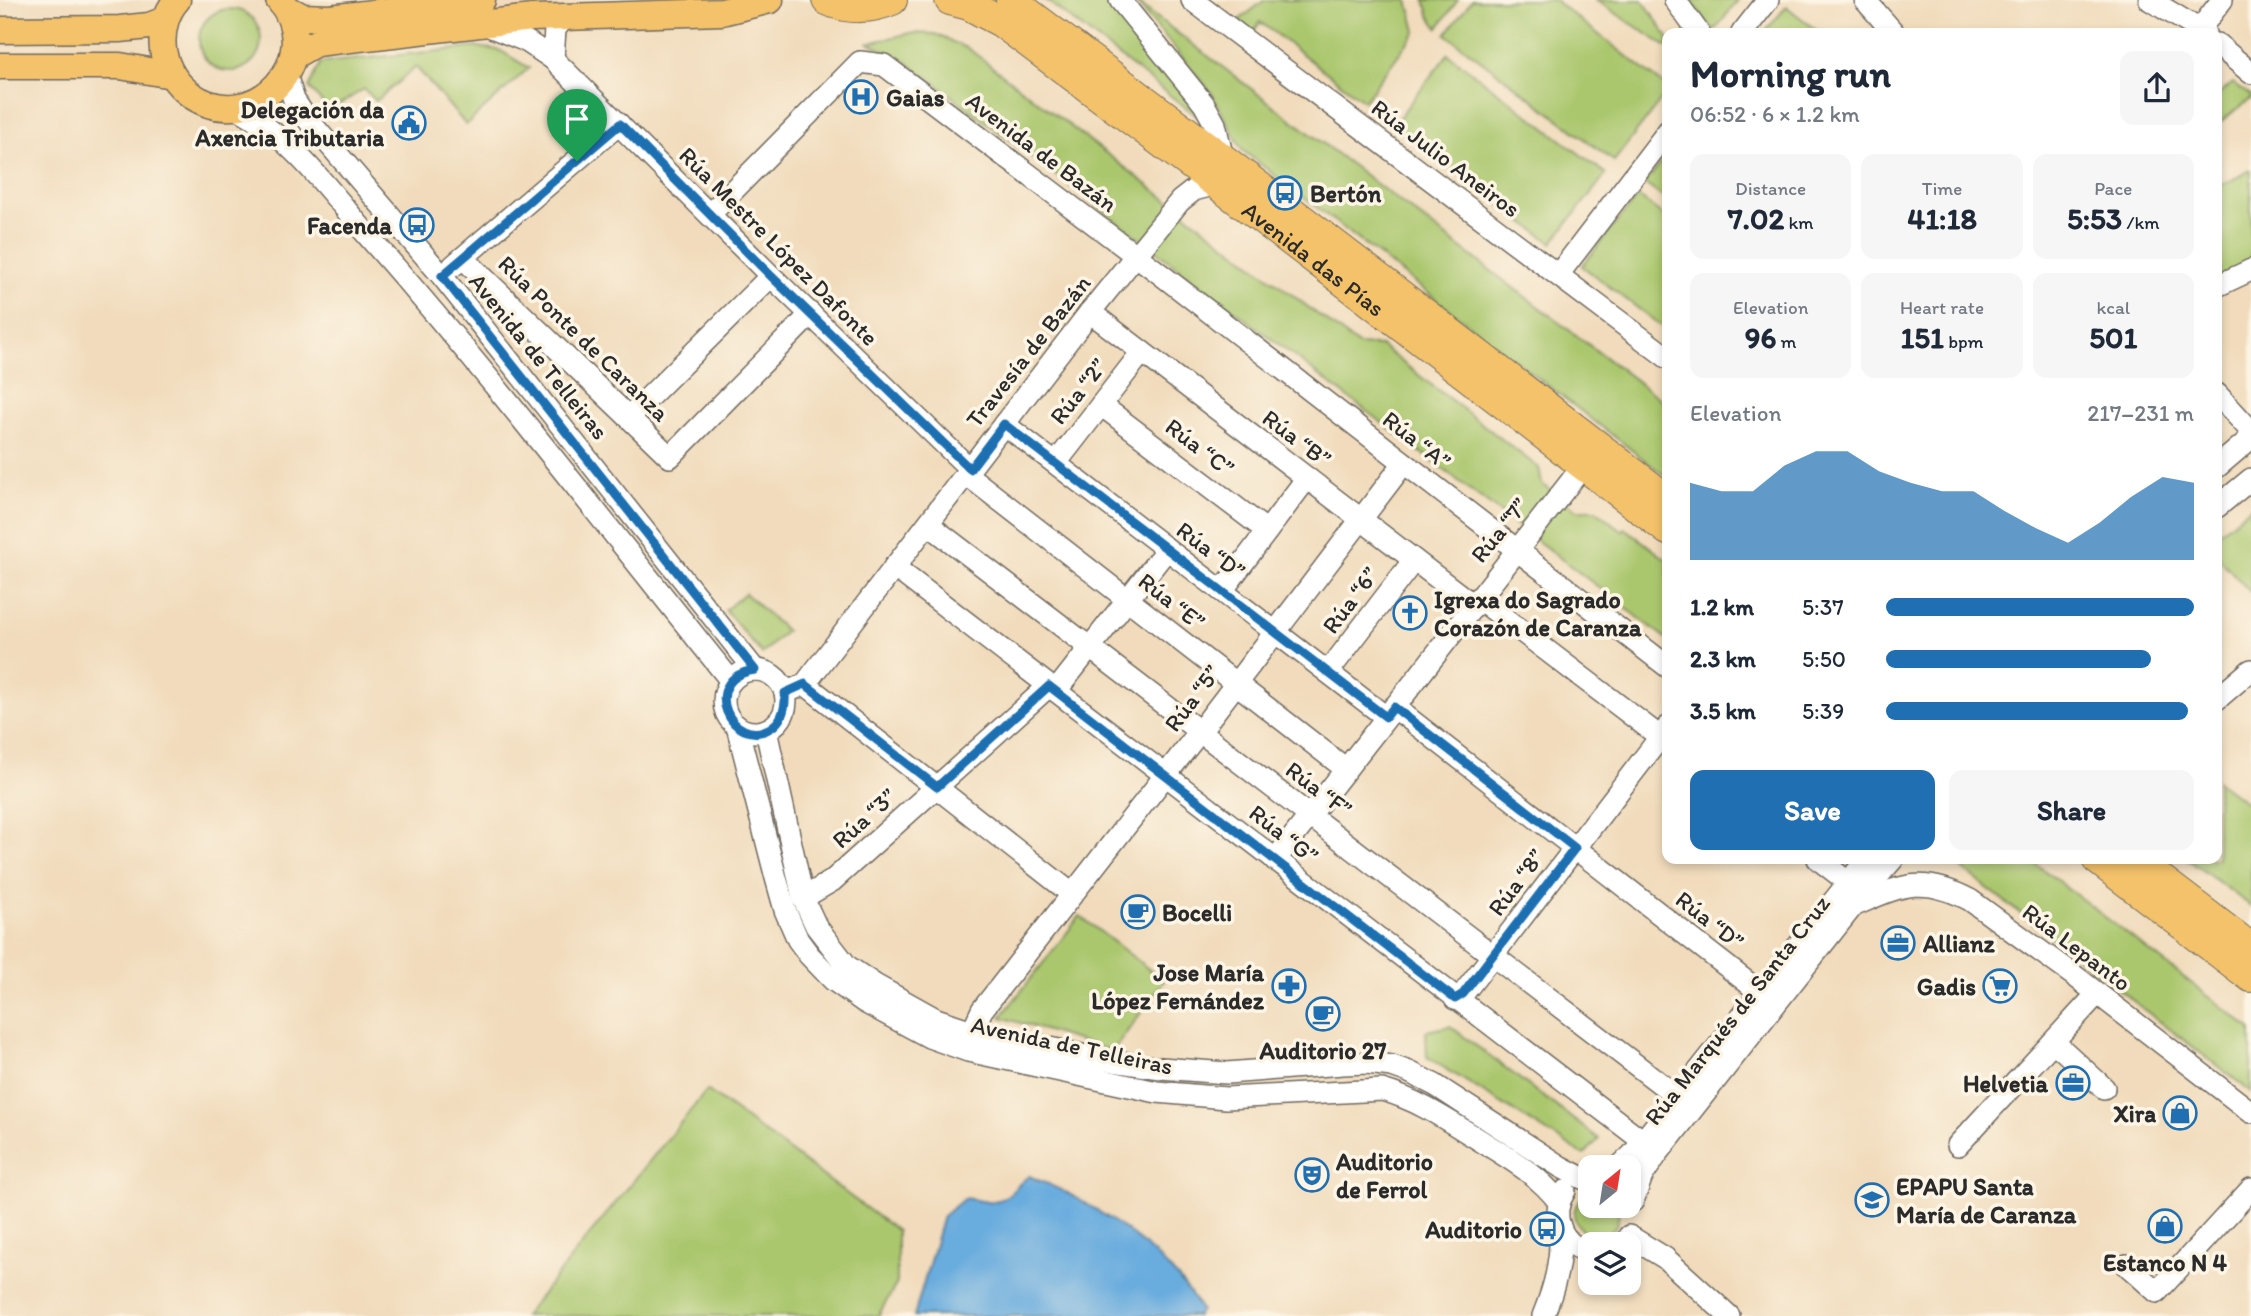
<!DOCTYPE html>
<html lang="en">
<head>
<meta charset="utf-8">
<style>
  body { margin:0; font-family:Itim,sans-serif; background:#f6f6f7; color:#1f2937; height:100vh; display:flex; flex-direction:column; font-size:26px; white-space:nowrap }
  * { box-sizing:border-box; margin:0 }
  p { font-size:23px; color:#747a83 }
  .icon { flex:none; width:38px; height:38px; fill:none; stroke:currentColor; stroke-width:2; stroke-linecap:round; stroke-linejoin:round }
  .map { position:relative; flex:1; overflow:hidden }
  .side { position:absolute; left:1662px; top:28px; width:560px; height:836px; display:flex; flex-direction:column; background:#fff; border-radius:14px; box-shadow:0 4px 10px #0003 }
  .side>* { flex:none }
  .needle { width:46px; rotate:30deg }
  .fabs { position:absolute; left:1578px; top:1155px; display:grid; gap:14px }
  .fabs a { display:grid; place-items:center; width:63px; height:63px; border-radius:14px; background:#fff; box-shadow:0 4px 10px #0003; font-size:35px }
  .pin { position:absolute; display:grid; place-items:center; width:60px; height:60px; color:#fff; margin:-72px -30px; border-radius:50% 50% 50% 0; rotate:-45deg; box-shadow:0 0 7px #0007 }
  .pin .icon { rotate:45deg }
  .round { display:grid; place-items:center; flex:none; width:74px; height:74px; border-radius:14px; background:#f6f6f7 }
  .overview { display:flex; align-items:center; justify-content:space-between; height:119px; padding:0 28px }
  h1 { font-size:38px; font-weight:800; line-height:52px }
  .figures { display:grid; grid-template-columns:repeat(3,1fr); gap:10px; height:119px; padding:7px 28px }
  .figures div { display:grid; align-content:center; border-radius:14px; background:#f6f6f7; text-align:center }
  .figures b { font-size:30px; font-weight:800 }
  .figures small { font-size:19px; font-weight:400 }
  .figures p { font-size:19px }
  .chart { height:196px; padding:14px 28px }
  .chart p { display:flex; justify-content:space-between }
  .chart svg { width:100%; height:126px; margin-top:7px; fill:#1f6fb2; opacity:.7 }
  .cta { display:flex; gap:14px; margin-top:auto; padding:14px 28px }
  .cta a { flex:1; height:80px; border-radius:14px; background:#1f6fb2; color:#fff; font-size:28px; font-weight:800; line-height:80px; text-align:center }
  .cta a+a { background:#f6f6f7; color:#1f2937 }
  ul { padding:0 28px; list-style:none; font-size:23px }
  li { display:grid; grid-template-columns:112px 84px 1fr; align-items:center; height:52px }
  li i { height:18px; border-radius:9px; background:#1f6fb2 }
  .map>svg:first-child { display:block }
  .green { fill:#abc76e; stroke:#6b794c; stroke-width:2 }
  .water { fill:#69acde; stroke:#4a6c84; stroke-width:2 }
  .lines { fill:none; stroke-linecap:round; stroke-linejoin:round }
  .minor-casing { stroke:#70695e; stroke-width:24 }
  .major-casing { stroke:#70695e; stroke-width:29 }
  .highway-casing { stroke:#70695e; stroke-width:32 }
  .minor { stroke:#fff; stroke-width:21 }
  .major { stroke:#f4c26a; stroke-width:26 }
  .highway { stroke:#f4c26a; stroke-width:30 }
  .route-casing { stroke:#fff; stroke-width:14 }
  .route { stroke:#1f6fb2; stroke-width:9 }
  .labels { text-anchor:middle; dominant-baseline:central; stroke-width:7; stroke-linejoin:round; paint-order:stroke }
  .poi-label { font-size:24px; font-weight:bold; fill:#2b2b2b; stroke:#fcf5e5; text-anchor:start }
  .street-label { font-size:24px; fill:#2b2b2b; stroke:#fcf5e5 }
</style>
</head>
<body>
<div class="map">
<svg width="2251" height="1316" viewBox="0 0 2251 1316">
  <rect width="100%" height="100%" fill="#fcf5e5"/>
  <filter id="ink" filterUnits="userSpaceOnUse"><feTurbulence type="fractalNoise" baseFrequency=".0143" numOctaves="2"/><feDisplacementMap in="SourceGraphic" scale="14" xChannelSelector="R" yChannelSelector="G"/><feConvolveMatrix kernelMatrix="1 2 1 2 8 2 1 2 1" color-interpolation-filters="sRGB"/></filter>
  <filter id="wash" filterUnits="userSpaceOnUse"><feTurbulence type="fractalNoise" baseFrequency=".00686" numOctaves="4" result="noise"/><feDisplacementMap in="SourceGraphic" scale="28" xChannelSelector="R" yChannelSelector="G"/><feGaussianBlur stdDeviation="1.57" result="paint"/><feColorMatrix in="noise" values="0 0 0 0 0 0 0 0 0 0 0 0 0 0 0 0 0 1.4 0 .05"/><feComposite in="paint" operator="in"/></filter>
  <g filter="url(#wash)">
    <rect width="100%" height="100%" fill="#f1dbbc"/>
    <g class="green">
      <polygon points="1046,0 1112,0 1204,120 1198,117"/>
      <polygon points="1134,0 1668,405 1668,478 1242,150 1211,92"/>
      <polygon points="1265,0 1408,0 1416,31 1364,101 1260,22 1253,33 1239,20"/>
      <polygon points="1425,0 1458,0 1438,28 1429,15"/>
      <polygon points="1472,0 1554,0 1668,88 1668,91 1614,161 1446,34"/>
      <polygon points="1596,0 1643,0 1668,38 1668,48"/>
      <polygon points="1690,0 1738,0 1714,31"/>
      <polygon points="1786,7 1787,7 1820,33 1764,33"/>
      <circle cx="230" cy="40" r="31"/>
      <polygon points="910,33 935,34 969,49 1358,345 1381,346 1539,468 1542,484 1577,510 1596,510 1622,531 1625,528 1668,561 1668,640 908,63 869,43"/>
      <polygon points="477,47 499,50 529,68 466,125 416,67 376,101 364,89 329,111 309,87 321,63"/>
      <polygon points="1448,54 1606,174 1552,243 1393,125"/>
      <polygon points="2233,83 2251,96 2251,99 2217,124 2217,96"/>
      <polygon points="1668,153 1668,201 1645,184"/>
      <polygon points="2251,170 2251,264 2217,279 2217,179 2222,185"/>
      <polygon points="1638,196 1668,219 1668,331 1582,266"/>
      <polygon points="2251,507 2251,593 2217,556 2217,534"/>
      <polygon points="745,593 786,631 762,654 725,610"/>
      <polygon points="2217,781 2251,806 2251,906 2187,859 2217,859"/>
      <polygon points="2032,861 2251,1029 2251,1092 1959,866"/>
      <polygon points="1080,916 1164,981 1113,1051 1001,1017"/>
      <polygon points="1450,1026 1599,1139 1584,1155 1427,1057 1426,1031"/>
      <polygon points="707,1090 897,1231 897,1283 878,1316 524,1316"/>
      <path d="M 1591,1193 L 1591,1206 L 1617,1206 C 1619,1213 1620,1220 1615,1227 C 1595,1259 1550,1210 1591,1193 Z"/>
    </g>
    <path class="water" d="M 1029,1176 C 1045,1183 1063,1190 1078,1199 C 1125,1226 1173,1263 1201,1310 L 1197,1316 L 914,1316 L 943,1216 L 965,1198 C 979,1201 996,1205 1008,1195 C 1016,1189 1020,1182 1029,1176 Z"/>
  </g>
  <g filter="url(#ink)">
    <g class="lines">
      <defs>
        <g id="minor">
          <polyline points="1120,0 1204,104 1215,124 1223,159"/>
          <polyline points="1192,0 1668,358"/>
          <polyline points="1675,0 1699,33"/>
          <polyline points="1865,0 1894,33"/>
          <polyline points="2150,0 2205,33"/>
          <polyline points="484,24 526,41 553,59 771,276 970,469"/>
          <polyline points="2200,29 2222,0"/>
          <polyline points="1742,33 1768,0"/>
          <polyline points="2217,44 2251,73"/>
          <polyline points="553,59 555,29 566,16"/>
          <polyline points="286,75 294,100 304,115 442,276 755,670"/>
          <path d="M 235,107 C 293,137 333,196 375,244 C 499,385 613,535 731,681"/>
          <polyline points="710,214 860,62 884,65 1159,273 1668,667"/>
          <polyline points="463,258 670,457 811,314"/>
          <polyline points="453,266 619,124"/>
          <polyline points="1558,275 1668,131"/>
          <polyline points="2217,286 2251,270"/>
          <polyline points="1090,312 1473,605"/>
          <polyline points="2217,394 2251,431"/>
          <polyline points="1101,405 1267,531"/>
          <polyline points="629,417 771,276"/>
          <polyline points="1004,424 1386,717"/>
          <polyline points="1056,463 1142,352"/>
          <polyline points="2217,467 2251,438"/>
          <polyline points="966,474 1346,769"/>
          <polyline points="2217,507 2251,479"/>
          <polyline points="928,524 1678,1097"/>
          <polyline points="894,567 1643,1141"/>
          <polyline points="1222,591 1307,478"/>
          <polyline points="1478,598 1668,743"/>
          <circle cx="755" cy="701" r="31"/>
          <polyline points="1328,672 1414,560"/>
          <polyline points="805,684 1072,894"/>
          <polyline points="1056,691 1167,549"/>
          <polyline points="785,693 805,684 1090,312 1180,201 1194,190 1217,184"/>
          <polyline points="2217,699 2251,670"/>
          <polyline points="1394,707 1761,993"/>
          <path d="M 737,726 L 776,878 L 785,910 L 798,940 L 809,955 L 833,980 L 864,1002 L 929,1037 L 968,1051 L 1157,1092 L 1226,1098 L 1382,1090 C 1418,1100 1447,1120 1478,1139 C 1508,1158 1538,1174 1559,1202"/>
          <polyline points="766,730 803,898 816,926 847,966 875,985 936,1019 972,1031 1100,1059 1161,1068 1227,1073 1343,1064 1367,1063 1392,1066 1409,1072 1435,1085 1561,1167 1582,1178"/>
          <polyline points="1818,859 1848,882"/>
          <polyline points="1275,860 1583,466"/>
          <polyline points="803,898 832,881 1049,686"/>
          <path d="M 1853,906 C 1900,886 1921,874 1970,900 L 2076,977 L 2251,1112"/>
          <polyline points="1455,999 1463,994 1493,955 1668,727"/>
          <polyline points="972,1031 982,1010 1200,731 1404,463"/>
          <polyline points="2054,1042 2104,1088"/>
          <polyline points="1958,1145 2097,994"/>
          <polyline points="1619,1167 1632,1155 1867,859"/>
          <path d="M 1565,1191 C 1549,1215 1561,1247 1591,1252"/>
          <polyline points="1633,1201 1642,1176 1658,1153 1863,893 1893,859"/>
          <polyline points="1629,1236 1665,1258 1729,1316"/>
          <polyline points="2127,1265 2157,1292 2251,1189"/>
          <path d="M 1543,1316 C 1555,1286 1562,1260 1560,1227"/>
        </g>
        <g id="major">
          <path d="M 177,0 C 165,13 161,33 163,50 C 166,68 176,84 191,95 C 253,138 328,58 279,0"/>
          <polyline points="286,8 303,17 330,18 482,0"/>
          <polyline points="0,30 120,29 149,26 165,20"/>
          <polyline points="293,56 316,43 333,41 532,18 722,12 770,0"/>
          <polyline points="0,66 120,66 172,75"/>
        </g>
        <g id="highway">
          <path d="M 827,0 C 847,10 872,9 892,0"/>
          <path id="s1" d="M 950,0 L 969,5 L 1001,22 L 1217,184 L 1668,530"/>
          <polyline points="1011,0 1223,159 1668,500"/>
          <polyline points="2097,859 2251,977"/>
          <polyline points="2134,859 2251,948"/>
        </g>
      </defs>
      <use href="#minor" class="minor-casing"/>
      <use href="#major" class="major-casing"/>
      <use href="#highway" class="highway-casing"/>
      <use href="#minor" class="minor"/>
      <use href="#major" class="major"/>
      <use href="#highway" class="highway"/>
    </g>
  </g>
  <g class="lines" filter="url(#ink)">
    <defs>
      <path id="route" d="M 620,124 L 771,276 L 970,469 L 1004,424 L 1386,717 L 1394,707 L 1575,848 L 1463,994 L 1455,999 L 1049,686 L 937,787 L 805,684 L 785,693 C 786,707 783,719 772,727 C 732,753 697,678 755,670 L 442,276 Z"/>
    </defs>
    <use href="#route" class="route-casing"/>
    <use href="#route" class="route"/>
  </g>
  <defs>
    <symbol id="hospital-ring" viewBox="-11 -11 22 22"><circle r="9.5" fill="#fcf5e5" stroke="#1f6fb2" stroke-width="1.5"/><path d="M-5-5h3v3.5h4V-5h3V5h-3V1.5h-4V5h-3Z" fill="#1f6fb2"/></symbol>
    <symbol id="civic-ring" viewBox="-11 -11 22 22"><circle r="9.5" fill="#fcf5e5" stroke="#1f6fb2" stroke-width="1.5"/><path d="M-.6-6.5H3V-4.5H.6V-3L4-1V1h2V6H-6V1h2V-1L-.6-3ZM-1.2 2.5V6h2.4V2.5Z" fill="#1f6fb2"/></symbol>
    <symbol id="bus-ring" viewBox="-11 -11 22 22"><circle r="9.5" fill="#fcf5e5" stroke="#1f6fb2" stroke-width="1.5"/><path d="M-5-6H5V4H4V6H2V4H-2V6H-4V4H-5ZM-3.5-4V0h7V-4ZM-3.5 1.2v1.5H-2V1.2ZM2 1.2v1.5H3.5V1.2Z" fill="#1f6fb2"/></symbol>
    <symbol id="church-ring" viewBox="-11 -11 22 22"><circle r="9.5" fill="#fcf5e5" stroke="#1f6fb2" stroke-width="1.5"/><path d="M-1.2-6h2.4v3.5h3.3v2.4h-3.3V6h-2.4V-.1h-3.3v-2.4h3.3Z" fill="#1f6fb2"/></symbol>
    <symbol id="cafe-ring" viewBox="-11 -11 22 22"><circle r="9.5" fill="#fcf5e5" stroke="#1f6fb2" stroke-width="1.5"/><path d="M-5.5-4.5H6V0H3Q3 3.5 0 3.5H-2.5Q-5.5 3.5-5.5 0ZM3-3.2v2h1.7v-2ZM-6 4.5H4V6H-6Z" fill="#1f6fb2"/></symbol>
    <symbol id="office-ring" viewBox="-11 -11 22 22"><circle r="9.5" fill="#fcf5e5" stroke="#1f6fb2" stroke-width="1.5"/><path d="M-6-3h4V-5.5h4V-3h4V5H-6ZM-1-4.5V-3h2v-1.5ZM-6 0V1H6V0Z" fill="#1f6fb2"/></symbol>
    <symbol id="pharmacy-ring" viewBox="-11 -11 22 22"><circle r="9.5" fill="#fcf5e5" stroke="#1f6fb2" stroke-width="1.5"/><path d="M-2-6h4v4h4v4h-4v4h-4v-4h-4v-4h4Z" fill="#1f6fb2"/></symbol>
    <symbol id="supermarket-ring" viewBox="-11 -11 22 22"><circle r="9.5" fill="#fcf5e5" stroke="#1f6fb2" stroke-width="1.5"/><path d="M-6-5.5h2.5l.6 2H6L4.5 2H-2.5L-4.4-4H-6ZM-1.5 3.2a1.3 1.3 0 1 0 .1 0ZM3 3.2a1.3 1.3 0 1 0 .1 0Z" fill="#1f6fb2"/></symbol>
    <symbol id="shop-ring" viewBox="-11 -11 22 22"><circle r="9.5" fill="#fcf5e5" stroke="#1f6fb2" stroke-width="1.5"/><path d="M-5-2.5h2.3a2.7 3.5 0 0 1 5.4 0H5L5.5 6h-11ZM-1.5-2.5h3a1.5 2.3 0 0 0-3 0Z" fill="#1f6fb2"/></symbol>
    <symbol id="theatre-ring" viewBox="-11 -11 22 22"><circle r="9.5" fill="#fcf5e5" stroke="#1f6fb2" stroke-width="1.5"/><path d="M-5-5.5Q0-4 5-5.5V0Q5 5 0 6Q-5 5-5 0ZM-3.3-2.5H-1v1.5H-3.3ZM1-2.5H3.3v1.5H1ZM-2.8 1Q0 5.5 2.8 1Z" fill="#1f6fb2"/></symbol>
    <symbol id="school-ring" viewBox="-11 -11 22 22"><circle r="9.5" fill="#fcf5e5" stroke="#1f6fb2" stroke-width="1.5"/><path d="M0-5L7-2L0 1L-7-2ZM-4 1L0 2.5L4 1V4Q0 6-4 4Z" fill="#1f6fb2"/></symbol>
  </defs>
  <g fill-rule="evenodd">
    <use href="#hospital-ring" x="842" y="78" width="38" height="38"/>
    <use href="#civic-ring" x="390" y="104" width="38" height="38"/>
    <use href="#bus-ring" x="1266" y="174" width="38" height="38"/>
    <use href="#bus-ring" x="398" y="206" width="38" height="38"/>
    <use href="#church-ring" x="1391" y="594" width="38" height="38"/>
    <use href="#cafe-ring" x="1119" y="893" width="38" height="38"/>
    <use href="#office-ring" x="1879" y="924" width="38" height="38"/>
    <use href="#pharmacy-ring" x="1270" y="967" width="38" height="38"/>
    <use href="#supermarket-ring" x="1981" y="967" width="38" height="38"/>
    <use href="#cafe-ring" x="1304" y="995" width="38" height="38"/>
    <use href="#office-ring" x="2054" y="1064" width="38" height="38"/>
    <use href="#shop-ring" x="2161" y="1094" width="38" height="38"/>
    <use href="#theatre-ring" x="1293" y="1156" width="38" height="38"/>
    <use href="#school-ring" x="1853" y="1181" width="38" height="38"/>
    <use href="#shop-ring" x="2146" y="1207" width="38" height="38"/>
    <use href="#bus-ring" x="1528" y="1210" width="38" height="38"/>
  </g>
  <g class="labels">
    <g class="poi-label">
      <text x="886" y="97">Gaias</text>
      <text x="384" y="109" text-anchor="end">Delegación da<tspan x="384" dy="28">Axencia Tributaria</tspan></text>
      <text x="1310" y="193">Bertón</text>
      <text x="392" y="225" text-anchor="end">Facenda</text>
      <text x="1434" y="599">Igrexa do Sagrado<tspan x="1434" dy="28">Corazón de Caranza</tspan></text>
      <text x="1162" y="912">Bocelli</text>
      <text x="1923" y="943">Allianz</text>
      <text x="1264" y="972" text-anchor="end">Jose María<tspan x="1264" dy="28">López Fernández</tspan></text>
      <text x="1976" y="986" text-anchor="end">Gadis</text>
      <text x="1323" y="1050" text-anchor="middle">Auditorio 27</text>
      <text x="2048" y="1083" text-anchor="end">Helvetia</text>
      <text x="2156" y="1113" text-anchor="end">Xira</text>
      <text x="1336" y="1161">Auditorio<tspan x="1336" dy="28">de Ferrol</tspan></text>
      <text x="1896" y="1186">EPAPU Santa<tspan x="1896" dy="28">María de Caranza</tspan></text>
      <text x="1522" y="1229" text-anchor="end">Auditorio</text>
      <text x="2165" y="1262" text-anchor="middle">Estanco N 4</text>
    </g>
    <g class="street-label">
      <text transform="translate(1042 152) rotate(37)">Avenida de Bazán</text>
      <text transform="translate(1446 158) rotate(37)">Rúa Julio Aneiros</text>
      <text transform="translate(779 246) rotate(45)">Rúa Mestre López Dafonte</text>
      <text stroke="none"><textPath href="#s1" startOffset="448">Avenida das Pías</textPath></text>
      <text transform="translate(584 338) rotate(44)">Rúa Ponte de Caranza</text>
      <text transform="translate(1028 351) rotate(-52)">Travesía de Bazán</text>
      <text transform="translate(539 356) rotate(51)">Avenida de Telleiras</text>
      <text transform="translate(1078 391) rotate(-52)">Rúa “2”</text>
      <text transform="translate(1297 438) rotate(37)">Rúa “B”</text>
      <text transform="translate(1417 440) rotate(38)">Rúa “A”</text>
      <text transform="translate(1200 447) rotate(37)">Rúa “C”</text>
      <text transform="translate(1499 530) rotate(-51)">Rúa “7”</text>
      <text transform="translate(1211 550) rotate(37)">Rúa “D”</text>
      <text transform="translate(1350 600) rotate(-53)">Rúa “6”</text>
      <text transform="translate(1172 601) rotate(38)">Rúa “E”</text>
      <text transform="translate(1192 698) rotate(-53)">Rúa “5”</text>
      <text transform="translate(1319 789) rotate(37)">Rúa “F”</text>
      <text transform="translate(864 818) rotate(-42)">Rúa “3”</text>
      <text transform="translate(1284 834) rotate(38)">Rúa “G”</text>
      <text transform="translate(1516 882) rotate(-53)">Rúa “8”</text>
      <text transform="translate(1710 920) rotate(38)">Rúa “D”</text>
      <text transform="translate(2077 947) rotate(37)">Rúa Lepanto</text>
      <text transform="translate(1737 1010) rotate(-52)">Rúa Marqués de Santa Cruz</text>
      <text transform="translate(1072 1045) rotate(12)">Avenida de Telleiras</text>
    </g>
  </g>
</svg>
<div class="fabs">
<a><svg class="needle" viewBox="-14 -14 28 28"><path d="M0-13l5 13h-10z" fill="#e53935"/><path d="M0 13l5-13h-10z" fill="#747a83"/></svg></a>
<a><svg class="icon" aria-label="layers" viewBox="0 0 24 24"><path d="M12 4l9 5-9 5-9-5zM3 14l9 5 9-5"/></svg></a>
</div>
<div class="pin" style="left:577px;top:161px;background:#1e9e55"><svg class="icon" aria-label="arrive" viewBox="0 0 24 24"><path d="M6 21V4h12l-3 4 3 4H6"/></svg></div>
<section class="side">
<div class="overview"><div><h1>Morning run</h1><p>06:52 · 6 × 1.2 km</p></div><a class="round"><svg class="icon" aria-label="share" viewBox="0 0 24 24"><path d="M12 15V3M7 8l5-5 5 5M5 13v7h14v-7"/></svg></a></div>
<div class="figures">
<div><p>Distance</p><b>7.02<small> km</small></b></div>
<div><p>Time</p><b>41:18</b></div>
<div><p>Pace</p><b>5:53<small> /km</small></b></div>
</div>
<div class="figures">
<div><p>Elevation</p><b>96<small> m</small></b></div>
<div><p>Heart rate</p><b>151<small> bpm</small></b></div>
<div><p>kcal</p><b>501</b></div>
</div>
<div class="chart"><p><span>Elevation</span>217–231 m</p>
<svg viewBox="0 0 160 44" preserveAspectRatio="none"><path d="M0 44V17L10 20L20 20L30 11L40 6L50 6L60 13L70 17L80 20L90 20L100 27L110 33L120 38L130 31L140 22L150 15L160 17V44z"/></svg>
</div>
<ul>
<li><b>1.2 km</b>5:37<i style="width:100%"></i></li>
<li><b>2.3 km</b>5:50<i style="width:86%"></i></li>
<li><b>3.5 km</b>5:39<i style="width:98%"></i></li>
</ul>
<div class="cta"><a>Save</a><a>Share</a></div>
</section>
</div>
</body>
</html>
